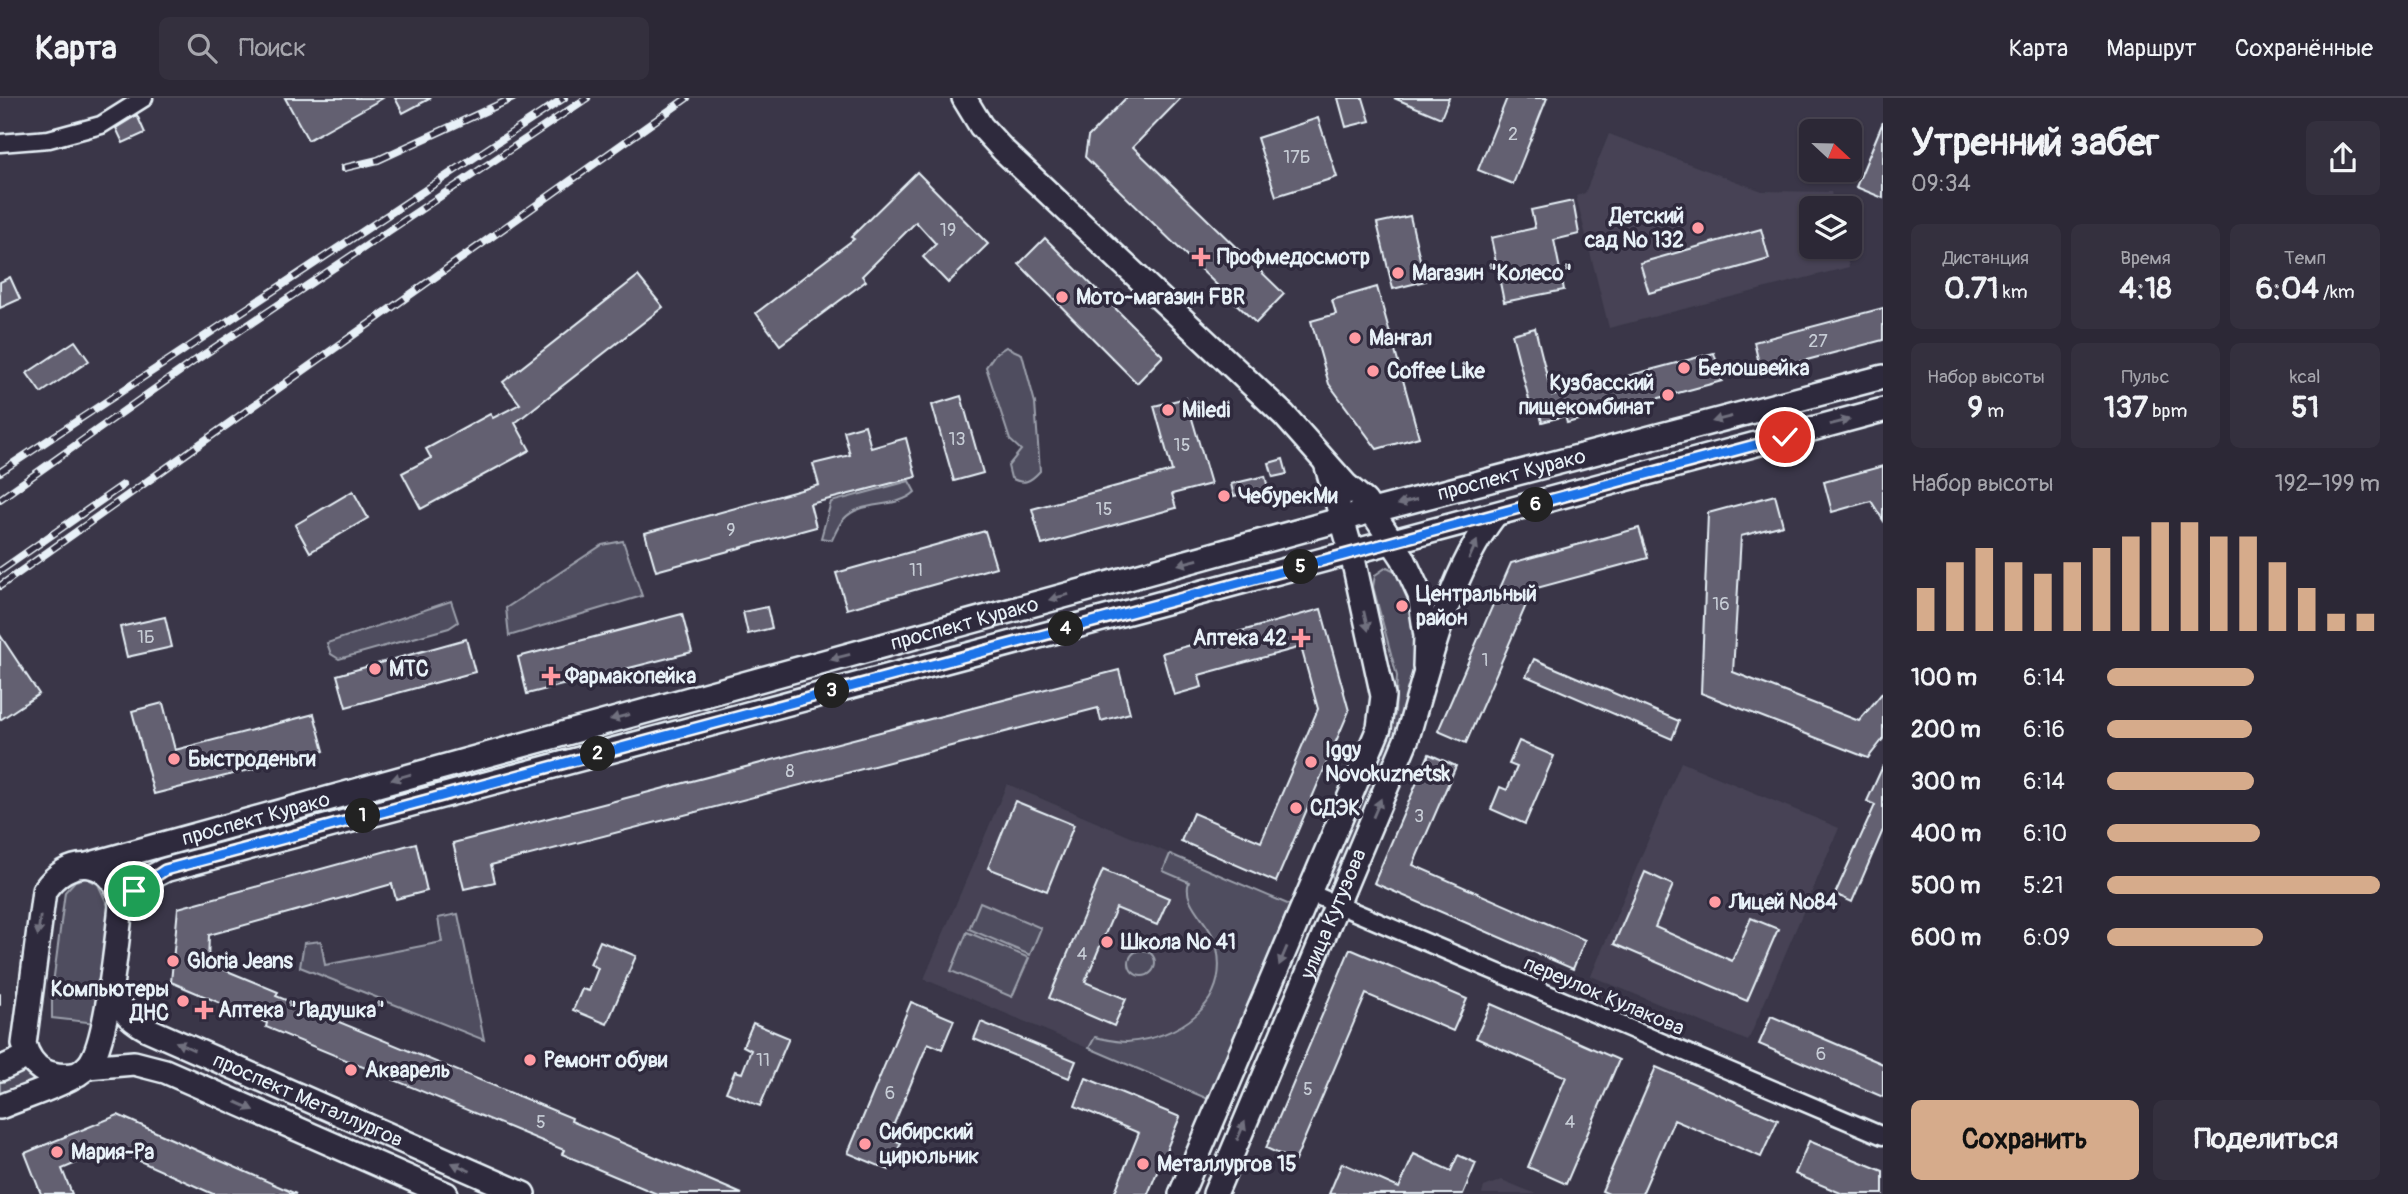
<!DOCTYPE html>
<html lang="ru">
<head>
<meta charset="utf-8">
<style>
  body { margin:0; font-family:Pangolin,sans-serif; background:#34303e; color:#f1f3f6; height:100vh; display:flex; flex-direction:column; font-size:26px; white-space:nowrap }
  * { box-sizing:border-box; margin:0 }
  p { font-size:23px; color:#a6a6ad }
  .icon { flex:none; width:38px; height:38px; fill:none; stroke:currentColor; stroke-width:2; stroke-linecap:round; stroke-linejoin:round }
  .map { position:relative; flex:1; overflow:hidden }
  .panel { display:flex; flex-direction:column; background:#2c2836; width:525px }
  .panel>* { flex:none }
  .needle { width:46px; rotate:112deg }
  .fabs { position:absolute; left:1799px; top:21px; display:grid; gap:14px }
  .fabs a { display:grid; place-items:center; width:63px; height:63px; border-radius:10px; background:#2c2836; box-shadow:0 2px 5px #0004,0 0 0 2px #484451; font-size:35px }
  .pin { position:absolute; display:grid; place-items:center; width:60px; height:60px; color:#fff; margin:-30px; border:4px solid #fff; border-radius:50%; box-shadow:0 2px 7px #0007 }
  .km { position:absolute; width:35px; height:35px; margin:-18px; border-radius:50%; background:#222; color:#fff; font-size:19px; line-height:35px; text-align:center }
  .round { display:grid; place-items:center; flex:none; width:74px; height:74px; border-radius:10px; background:#34303e }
  .headline { display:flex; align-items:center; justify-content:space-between; height:119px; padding:0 28px }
  h1 { font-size:38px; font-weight:700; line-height:52px }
  .stats { display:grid; grid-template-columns:repeat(3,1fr); gap:10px; height:119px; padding:7px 28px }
  .stats div { display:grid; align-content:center; border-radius:10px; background:#34303e; text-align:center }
  .stats b { font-size:30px; font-weight:700 }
  .stats small { font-size:19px; font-weight:400 }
  .stats p { font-size:19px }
  .chart { height:196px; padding:14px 28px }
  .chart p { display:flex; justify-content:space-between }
  .chart svg { width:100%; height:126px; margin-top:7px; stroke:#d6ab8b; stroke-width:6 }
  .action { display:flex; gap:14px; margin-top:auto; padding:14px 28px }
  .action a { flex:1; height:80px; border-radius:10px; background:#d6ab8b; color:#111; font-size:28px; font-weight:700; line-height:80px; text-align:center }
  .action a+a { background:#34303e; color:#f1f3f6 }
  ul { padding:0 28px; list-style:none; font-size:23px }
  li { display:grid; grid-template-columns:112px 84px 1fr; align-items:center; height:52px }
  li i { height:18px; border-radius:9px; background:#d6ab8b }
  header { display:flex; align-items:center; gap:42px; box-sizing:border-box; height:98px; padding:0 35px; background:#2c2836; border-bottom:2px solid #484451 }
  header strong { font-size:33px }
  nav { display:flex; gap:38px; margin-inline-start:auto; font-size:24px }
  .search { width:490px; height:63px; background:#34303e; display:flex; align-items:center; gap:18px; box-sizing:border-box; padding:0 24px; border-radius:10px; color:#a6a6ad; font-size:26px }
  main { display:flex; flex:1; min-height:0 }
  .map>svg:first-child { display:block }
  .built { fill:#464354 }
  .green { fill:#504e5f; stroke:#9ca0ac; stroke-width:2 }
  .building { fill:#636171; stroke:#e8f1f8; stroke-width:2 }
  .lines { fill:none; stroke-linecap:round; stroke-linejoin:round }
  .minor-casing { stroke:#e8f1f8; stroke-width:21 }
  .secondary-casing { stroke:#e8f1f8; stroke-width:28 }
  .minor { stroke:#2f2a3d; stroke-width:16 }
  .secondary { stroke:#2f2a3d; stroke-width:23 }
  .tram { stroke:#e8f1f8; stroke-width:2 }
  .rail-casing { stroke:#e8f1f8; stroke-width:8 }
  .rail { stroke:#2f2a3d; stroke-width:5; stroke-dasharray:16; stroke-linecap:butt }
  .oneway { fill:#70707e }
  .route-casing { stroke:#fff; stroke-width:14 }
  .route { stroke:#1a73e8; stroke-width:9 }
  .poi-dot { fill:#ff9aa2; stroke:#2f2a3d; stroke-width:2.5 }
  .labels { text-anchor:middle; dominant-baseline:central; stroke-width:7; stroke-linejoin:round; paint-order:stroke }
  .number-label { font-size:18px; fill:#c7cdd6 }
  .poi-label { font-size:21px; font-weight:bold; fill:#e8f1f8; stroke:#2f2a3d; text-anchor:start }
  .street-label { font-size:21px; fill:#e8f1f8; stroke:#2f2a3d }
</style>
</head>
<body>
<header>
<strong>Карта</strong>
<div class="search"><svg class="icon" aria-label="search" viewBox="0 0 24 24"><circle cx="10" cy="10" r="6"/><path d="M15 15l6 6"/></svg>Поиск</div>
<nav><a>Карта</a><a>Маршрут</a><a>Сохранённые</a></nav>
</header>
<main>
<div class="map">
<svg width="1883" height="1096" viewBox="0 0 1883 1096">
  <rect width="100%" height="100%" fill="#3a3648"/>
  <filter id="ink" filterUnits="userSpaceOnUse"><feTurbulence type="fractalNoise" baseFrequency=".0143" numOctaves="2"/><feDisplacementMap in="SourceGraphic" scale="14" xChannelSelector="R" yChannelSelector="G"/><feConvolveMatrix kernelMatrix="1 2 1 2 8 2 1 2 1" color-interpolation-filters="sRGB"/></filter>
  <g filter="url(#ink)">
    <g class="built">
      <polygon points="1609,36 1762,93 1831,94 1835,110 1811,110 1811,149 1844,149 1849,169 1609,230 1576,98 1585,95"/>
      <polygon points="1681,664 1839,730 1748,943 1591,878"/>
      <polygon points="1007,686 1290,807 1208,1001 924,881"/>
      <polygon points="1502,1082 1536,1096 1482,1096 1484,1089"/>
    </g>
    <g class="green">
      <path d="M 1006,249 L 1022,256 L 1035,305 L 1040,373 C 1030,384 1024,387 1011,380 L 1008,368 L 1021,352 L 1010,342 L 986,269 L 995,256 Z"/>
      <path d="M 909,383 L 915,394 C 896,412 860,401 843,422 C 838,428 835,436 832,442 L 821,440 L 831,404 Z"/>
      <polygon points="623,443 642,498 509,538 506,510 602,447"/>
      <polygon points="1387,469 1401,476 1409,492 1417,544 1414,592 1339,781 1334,782 1331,775 1395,616 1397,578 1373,489 1375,477"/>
      <polygon points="451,503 458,524 449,530 339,561 331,556 327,545"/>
      <path d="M 1170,756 L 1290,807 L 1208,1001 L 1089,950 L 1095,939 C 1105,941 1117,944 1127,944 C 1179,940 1229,907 1217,850 C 1213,825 1181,807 1189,784 L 1163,773 Z"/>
      <polygon points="86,780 98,786 109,810 96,925 52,920 52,893 65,794 75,783"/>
      <polygon points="980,804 1041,830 1030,857 969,831"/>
      <polygon points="458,816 484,942 300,869 304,845 321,843 325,867 442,844 438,820"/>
      <polygon points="967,834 1029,860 1012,899 951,873"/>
      <circle cx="1142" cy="865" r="13"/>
      <polygon points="27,972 37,977 36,982 0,998 0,984"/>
    </g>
    <g class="building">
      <polygon points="285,0 383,0 308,42"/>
      <polygon points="395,0 431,0 403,15"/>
      <polygon points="1126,0 1181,0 1133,49 1284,196 1256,225 1085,59 1088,39"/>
      <polygon points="1338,0 1363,0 1370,23 1346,29"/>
      <polygon points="1394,0 1449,0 1441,20"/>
      <polygon points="1507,0 1547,0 1513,86 1478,72"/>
      <polygon points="137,17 145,35 123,45 116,30"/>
      <polygon points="1318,20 1337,79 1276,98 1257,40"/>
      <polygon points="1883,24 1883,100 1856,89"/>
      <polygon points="917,74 988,146 948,185 923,159 936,146 916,124 862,178 866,183 780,247 756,215 854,141 851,139"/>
      <polygon points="1573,103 1579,136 1554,142 1564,192 1504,204 1491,140 1535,130 1531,112"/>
      <polygon points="1410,118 1425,183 1393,191 1377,125"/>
      <polygon points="1761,131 1769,161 1649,195 1640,165"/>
      <polygon points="1045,140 1163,258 1137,285 1019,166"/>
      <polygon points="638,178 663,209 515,325 530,352 421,411 402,375 431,360 426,351 490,316 493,320 520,306 503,284"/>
      <polygon points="10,179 20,201 0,210 0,184"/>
      <polygon points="1377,189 1419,339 1377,351 1329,286 1311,223 1336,216 1332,202"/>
      <polygon points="1883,210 1883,242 1761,274 1754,244"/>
      <polygon points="1535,230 1552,298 1714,255 1722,283 1567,325 1565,318 1542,324 1538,308 1531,309 1512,236"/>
      <polygon points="75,243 89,263 41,295 27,275"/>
      <polygon points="961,298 983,375 954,383 932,307"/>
      <polygon points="1186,300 1211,386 1172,396 1176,410 1042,447 1032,411 1172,373 1154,308"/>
      <polygon points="865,327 871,350 906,340 916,379 810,406 816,429 656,473 645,435 819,387 813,366 850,357 844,333"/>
      <polygon points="1283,361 1287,376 1273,379 1269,365"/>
      <polygon points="1883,368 1883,422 1871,403 1832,414 1824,384"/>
      <polygon points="1265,378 1268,390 1234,398 1231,386"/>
      <polygon points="353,393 368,420 310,454 295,427"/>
      <polygon points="1775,397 1783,427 1741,438 1733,574 1859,623 1883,594 1883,641 1868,660 1701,595 1708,415"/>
      <polygon points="1639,430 1648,460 1533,491 1466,645 1438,633 1511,465"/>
      <polygon points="985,433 996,469 847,511 836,475"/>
      <polygon points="767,509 772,530 748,536 743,514"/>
      <polygon points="1321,511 1349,613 1276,784 1181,743 1193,715 1261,744 1318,611 1301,549 1199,577 1202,589 1174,597 1162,555"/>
      <polygon points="682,516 692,554 527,596 518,559"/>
      <polygon points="165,519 172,549 127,559 120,529"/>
      <polygon points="0,537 39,596 0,622"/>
      <polygon points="466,541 475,574 346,609 337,577"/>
      <polygon points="1534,561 1679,623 1672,641 1526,578"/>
      <polygon points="1119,572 1130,615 1101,623 1098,610 491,767 495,784 464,791 453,745"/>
      <polygon points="163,605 175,652 314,616 324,653 154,696 132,613"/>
      <polygon points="1519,643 1554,658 1525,726 1491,711 1500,689 1507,692 1517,669 1509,666"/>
      <polygon points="1429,656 1456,668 1413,767 1585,842 1573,871 1374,785"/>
      <polygon points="1883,668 1883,732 1852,804 1835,796 1875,707 1867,703"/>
      <polygon points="1015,703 1074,727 1047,793 988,770"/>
      <polygon points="416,745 427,793 396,801 392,786 209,837 208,865 278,894 276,898 572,1020 571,1023 742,1096 657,1096 562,1056 564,1052 266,929 267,925 171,884 178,810"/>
      <polygon points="1103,772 1169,800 1157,827 1116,810 1085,884 1126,901 1114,928 1049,900"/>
      <polygon points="1645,774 1673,787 1655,829 1732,863 1751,820 1778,831 1747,903 1614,846"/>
      <polygon points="600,843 636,858 607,926 573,912 582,891 589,893 598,870 590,866"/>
      <polygon points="1350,851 1467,901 1453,933 1366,896 1295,1063 1266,1050"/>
      <polygon points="911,904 954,922 942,951 928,945 888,1040 901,1045 889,1072 848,1055"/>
      <polygon points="1491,906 1619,962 1566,1086 1528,1069 1566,979 1476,940"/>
      <polygon points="1771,918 1883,966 1883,999 1759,946"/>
      <polygon points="981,924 1076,963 1069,980 974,941"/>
      <polygon points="753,925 789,940 760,1008 726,994 735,973 742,975 751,952 743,948"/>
      <polygon points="1656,969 1778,1022 1761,1059 1674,1022 1642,1096 1609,1096 1602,1093"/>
      <polygon points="1086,980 1180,1019 1148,1096 1114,1096 1139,1035 1075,1008"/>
      <polygon points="118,1017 205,1056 296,1096 213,1096 111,1050 62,1071 72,1096 41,1096 25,1055"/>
      <polygon points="1809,1043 1883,1073 1883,1096 1843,1096 1795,1076"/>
      <polygon points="1414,1056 1451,1073 1458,1057 1476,1065 1463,1096 1329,1096 1342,1065 1399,1090"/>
    </g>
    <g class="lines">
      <defs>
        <g id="minor">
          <polyline points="0,45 49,41 101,27 144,0"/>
          <polyline points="1310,795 1883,1038"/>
        </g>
        <g id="secondary">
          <polyline points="964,0 981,28 1004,53 1284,317 1346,387 1365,403 1403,460 1420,497 1426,538 1425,569"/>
          <path id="s1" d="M 87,767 L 1372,413 L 1883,279"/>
          <polyline points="121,807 148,781 165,772 1883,312"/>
          <path id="s2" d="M 110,888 C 119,909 127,920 147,931 L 523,1096"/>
          <polyline points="87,969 134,965 165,973 446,1096"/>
          <polyline points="0,971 28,958"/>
          <path d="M 0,1009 C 23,999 72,985 88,968 C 108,947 118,831 122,799 C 105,758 68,758 44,793 L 24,946 C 32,973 51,981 78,976"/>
          <polyline points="1181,1096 1379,630 1383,598 1352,456 1326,365"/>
          <path id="s3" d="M 1215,1096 L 1407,640 C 1428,569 1448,478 1494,418"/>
        </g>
      </defs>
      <use href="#minor" class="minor-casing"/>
      <use href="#secondary" class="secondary-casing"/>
      <use href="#minor" class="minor"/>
      <use href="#secondary" class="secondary"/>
      <polyline class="tram" points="0,896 0,907"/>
      <defs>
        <g id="rail">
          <polyline points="344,70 378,62 513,0"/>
          <polyline points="0,374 564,0"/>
          <polyline points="0,401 190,266 587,0"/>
          <polyline points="0,473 123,387"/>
          <polyline points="0,488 687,0"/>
        </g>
      </defs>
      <use href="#rail" class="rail-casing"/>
      <use href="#rail" class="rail"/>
    </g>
    <defs><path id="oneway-solid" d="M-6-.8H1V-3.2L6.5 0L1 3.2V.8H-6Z" transform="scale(1.75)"/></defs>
    <g class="oneway">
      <use href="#oneway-solid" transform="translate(1722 321) rotate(165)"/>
      <use href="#oneway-solid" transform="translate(1840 324) rotate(-15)"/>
      <use href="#oneway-solid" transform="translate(1407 404) rotate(165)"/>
      <use href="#oneway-solid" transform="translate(1473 452) rotate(-66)"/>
      <use href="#oneway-solid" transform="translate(1188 464) rotate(165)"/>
      <use href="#oneway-solid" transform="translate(1059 499) rotate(165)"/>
      <use href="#oneway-solid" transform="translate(1366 523) rotate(77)"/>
      <use href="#oneway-solid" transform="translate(840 559) rotate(165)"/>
      <use href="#oneway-solid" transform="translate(620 619) rotate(165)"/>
      <use href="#oneway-solid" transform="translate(401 679) rotate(164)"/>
      <use href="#oneway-solid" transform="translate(1377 710) rotate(-67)"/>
      <use href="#oneway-solid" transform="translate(39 828) rotate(97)"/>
      <use href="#oneway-solid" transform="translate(1283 858) rotate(113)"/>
      <use href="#oneway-solid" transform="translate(185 948) rotate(-156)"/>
      <use href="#oneway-solid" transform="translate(245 1008) rotate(24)"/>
      <use href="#oneway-solid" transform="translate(1241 1033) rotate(-67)"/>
      <use href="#oneway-solid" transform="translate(461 1069) rotate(-156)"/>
    </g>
  </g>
  <g class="lines" filter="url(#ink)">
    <defs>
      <polyline id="route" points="134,793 165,772 1785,339"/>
    </defs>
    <use href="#route" class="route-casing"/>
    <use href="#route" class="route"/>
  </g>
  <g class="poi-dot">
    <circle cx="1698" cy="130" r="7"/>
    <path d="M1197.5 148.5h7v7h7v7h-7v7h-7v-7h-7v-7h7z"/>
    <circle cx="1398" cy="175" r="7"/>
    <circle cx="1062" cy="199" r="7"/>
    <circle cx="1355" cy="240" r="7"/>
    <circle cx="1684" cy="270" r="7"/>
    <circle cx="1373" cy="273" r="7"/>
    <circle cx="1668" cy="297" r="7"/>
    <circle cx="1168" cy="312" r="7"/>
    <circle cx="1224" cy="398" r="7"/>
    <circle cx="1402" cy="508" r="7"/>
    <path d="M1297.5 529.5h7v7h7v7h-7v7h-7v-7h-7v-7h7z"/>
    <circle cx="375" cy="571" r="7"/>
    <path d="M547.5 567.5h7v7h7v7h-7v7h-7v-7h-7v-7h7z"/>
    <circle cx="174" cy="661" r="7"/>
    <circle cx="1311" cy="664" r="7"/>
    <circle cx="1296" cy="710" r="7"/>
    <circle cx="1715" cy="804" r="7"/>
    <circle cx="1107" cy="844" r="7"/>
    <circle cx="173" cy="863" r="7"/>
    <circle cx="183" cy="903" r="7"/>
    <path d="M200.5 901.5h7v7h7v7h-7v7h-7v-7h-7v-7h7z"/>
    <circle cx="530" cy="962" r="7"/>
    <circle cx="351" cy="972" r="7"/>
    <circle cx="865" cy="1046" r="7"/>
    <circle cx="57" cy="1054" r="7"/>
    <circle cx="1143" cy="1066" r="7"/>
  </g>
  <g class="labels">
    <g class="number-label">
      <text x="1513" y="36">2</text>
      <text x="1297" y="59">17Б</text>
      <text x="948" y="132">19</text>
      <text x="1818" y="243">27</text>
      <text x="957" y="341">13</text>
      <text x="1182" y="347">15</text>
      <text x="1104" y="411">15</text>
      <text x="731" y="432">9</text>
      <text x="916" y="472">11</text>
      <text x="1721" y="506">16</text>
      <text x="146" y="539">1Б</text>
      <text x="1485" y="562">1</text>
      <text x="790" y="673">8</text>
      <text x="1419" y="718">3</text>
      <text x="1082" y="856">4</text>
      <text x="1821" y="956">6</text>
      <text x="763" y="962">11</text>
      <text x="1308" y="991">5</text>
      <text x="890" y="995">6</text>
      <text x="541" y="1024">5</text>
      <text x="1570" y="1024">4</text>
    </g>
    <g class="poi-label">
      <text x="1684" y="118" text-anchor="end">Детский<tspan x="1684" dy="24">сад № 132</tspan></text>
      <text x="1217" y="159">Профмедосмотр</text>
      <text x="1412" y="175">Магазин "Колесо"</text>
      <text x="1076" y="199">Мото-магазин FBR</text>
      <text x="1369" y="240">Мангал</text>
      <text x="1698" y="270">Белошвейка</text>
      <text x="1387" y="273">Coffee Like</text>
      <text x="1654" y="285" text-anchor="end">Кузбасский<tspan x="1654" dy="24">пищекомбинат</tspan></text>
      <text x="1182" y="312">Miledi</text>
      <text x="1238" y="398">ЧебурекМи</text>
      <text x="1416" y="496">Центральный<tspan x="1416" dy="24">район</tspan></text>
      <text x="1287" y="540" text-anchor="end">Аптека 42</text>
      <text x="389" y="571">МТС</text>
      <text x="565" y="578">Фармакопейка</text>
      <text x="1325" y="652">Iggy<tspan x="1325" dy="24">Novokuznetsk</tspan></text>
      <text x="188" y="661">Быстроденьги</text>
      <text x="1310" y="710">СДЭК</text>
      <text x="1729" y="804">Лицей №84</text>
      <text x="1121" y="844">Школа № 41</text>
      <text x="187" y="863">Gloria Jeans</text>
      <text x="169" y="891" text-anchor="end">Компьютеры<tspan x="169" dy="24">ДНС</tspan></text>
      <text x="218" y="912">Аптека "Ладушка"</text>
      <text x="544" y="962">Ремонт обуви</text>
      <text x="365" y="972">Акварель</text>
      <text x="879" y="1034">Сибирский<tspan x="879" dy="24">цирюльник</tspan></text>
      <text x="71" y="1054">Мария-Ра</text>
      <text x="1157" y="1066">Металлургов 15</text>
    </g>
    <g class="street-label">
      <text stroke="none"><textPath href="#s1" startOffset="1477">проспект Курако</textPath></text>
      <text stroke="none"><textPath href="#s1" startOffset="910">проспект Курако</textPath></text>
      <text stroke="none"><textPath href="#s1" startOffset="175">проспект Курако</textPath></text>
      <text stroke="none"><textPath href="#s3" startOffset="304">улица Кутузова</textPath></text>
      <text transform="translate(1604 898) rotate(23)">переулок Кулакова</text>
      <text stroke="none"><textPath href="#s2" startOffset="234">проспект Металлургов</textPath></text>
    </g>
  </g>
</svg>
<div class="fabs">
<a><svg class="needle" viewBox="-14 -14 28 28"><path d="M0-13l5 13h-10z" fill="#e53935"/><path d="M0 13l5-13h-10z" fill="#a6a6ad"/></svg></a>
<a><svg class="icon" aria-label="layers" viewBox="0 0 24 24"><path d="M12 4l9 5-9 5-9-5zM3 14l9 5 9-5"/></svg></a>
</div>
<div class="pin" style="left:134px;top:793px;background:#1e9e55"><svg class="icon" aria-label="arrive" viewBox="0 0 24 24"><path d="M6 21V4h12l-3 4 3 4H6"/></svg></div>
<div class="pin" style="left:1785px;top:339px;background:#d93025"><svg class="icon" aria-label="check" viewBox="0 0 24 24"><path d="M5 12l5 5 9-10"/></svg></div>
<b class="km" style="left:363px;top:718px">1</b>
<b class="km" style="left:598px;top:656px">2</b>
<b class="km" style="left:832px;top:593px">3</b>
<b class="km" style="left:1066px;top:531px">4</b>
<b class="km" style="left:1301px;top:469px">5</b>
<b class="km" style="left:1536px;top:407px">6</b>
</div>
<section class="panel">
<div class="headline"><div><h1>Утренний забег</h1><p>09:34</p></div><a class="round"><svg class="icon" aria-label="share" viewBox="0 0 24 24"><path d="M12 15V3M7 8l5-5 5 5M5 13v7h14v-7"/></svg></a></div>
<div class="stats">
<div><p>Дистанция</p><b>0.71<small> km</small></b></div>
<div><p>Время</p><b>4:18</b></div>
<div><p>Темп</p><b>6:04<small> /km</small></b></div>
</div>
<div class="stats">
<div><p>Набор высоты</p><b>9<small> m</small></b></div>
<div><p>Пульс</p><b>137<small> bpm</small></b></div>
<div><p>kcal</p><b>51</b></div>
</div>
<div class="chart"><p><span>Набор высоты</span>192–199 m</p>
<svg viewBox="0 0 160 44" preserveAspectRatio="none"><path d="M5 44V29M15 44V20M25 44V15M35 44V20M45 44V24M55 44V20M65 44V15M75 44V11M85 44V6M95 44V6M105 44V11M115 44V11M125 44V20M135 44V29M145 44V38M155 44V38"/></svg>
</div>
<ul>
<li><b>100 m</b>6:14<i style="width:54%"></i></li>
<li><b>200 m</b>6:16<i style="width:53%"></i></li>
<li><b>300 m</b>6:14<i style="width:54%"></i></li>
<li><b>400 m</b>6:10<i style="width:56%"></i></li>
<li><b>500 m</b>5:21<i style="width:100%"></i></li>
<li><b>600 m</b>6:09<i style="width:57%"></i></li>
</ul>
<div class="action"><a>Сохранить</a><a>Поделиться</a></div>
</section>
</main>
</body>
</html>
